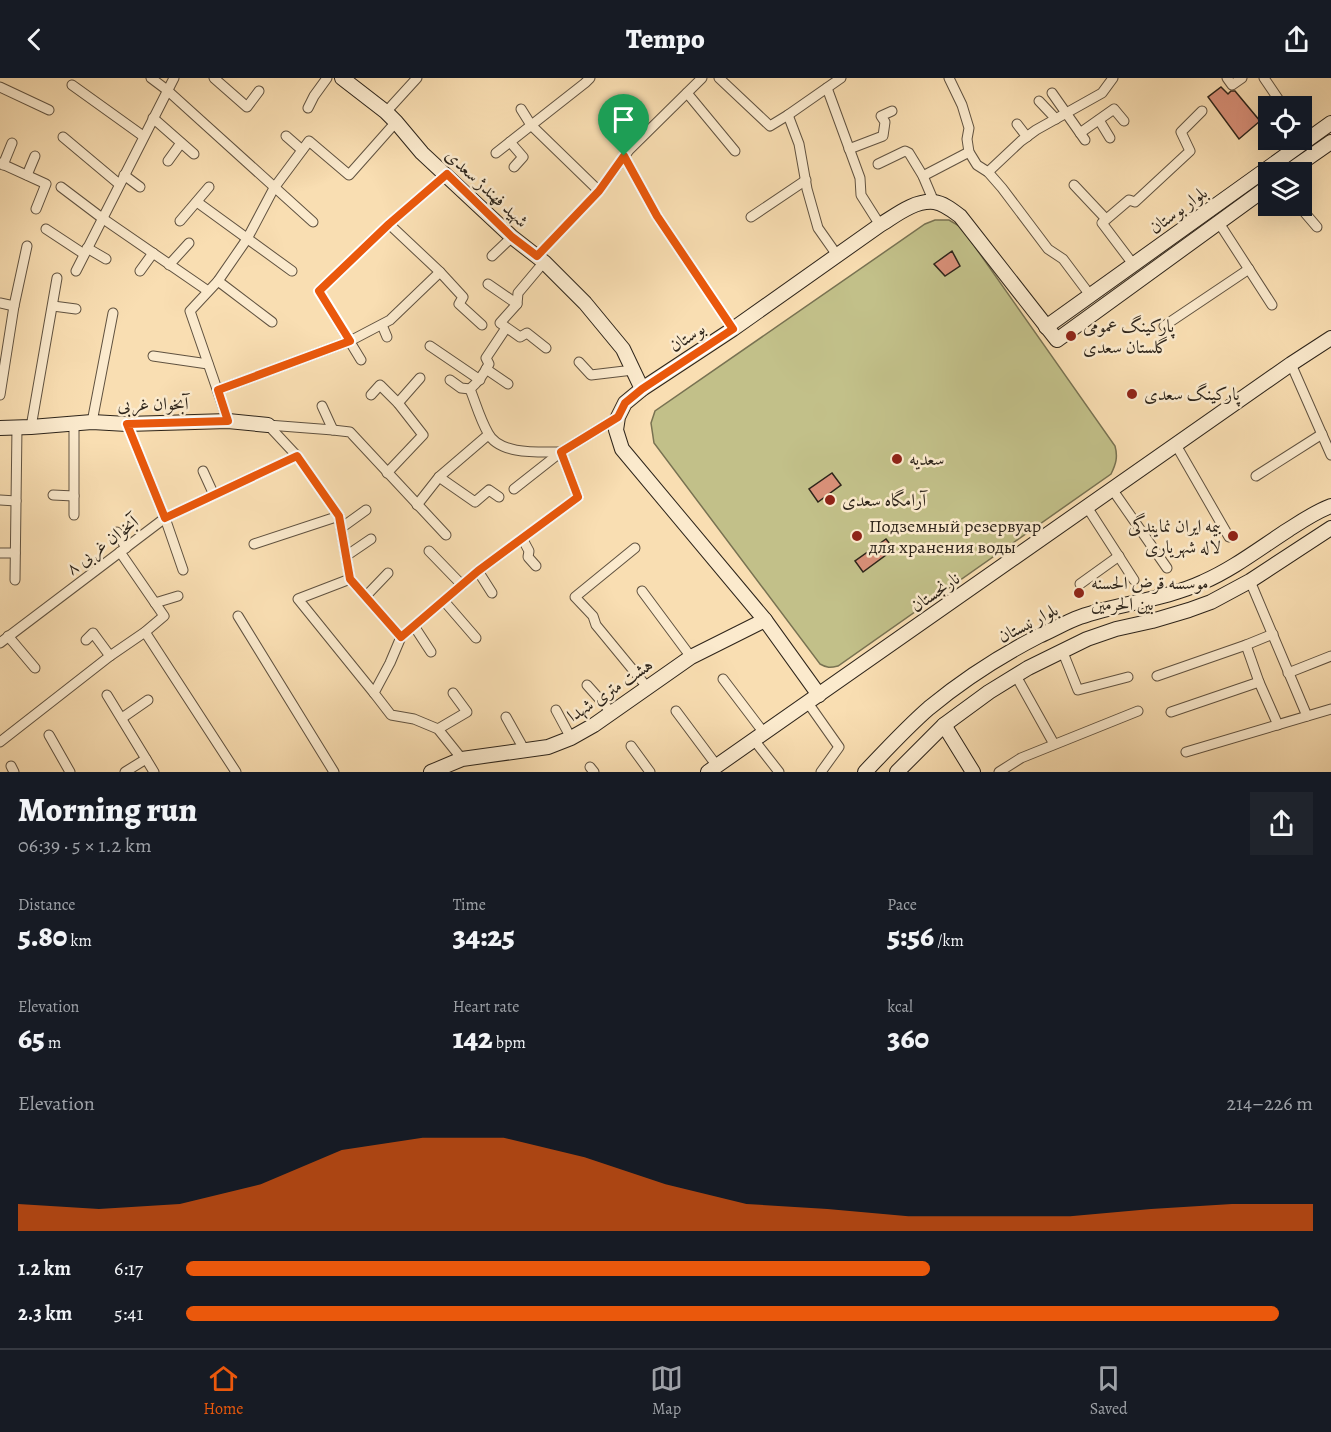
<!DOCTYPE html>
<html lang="en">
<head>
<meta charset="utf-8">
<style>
  body { margin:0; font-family:Alegreya,Amiri,serif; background:#20242c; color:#f1f3f6; height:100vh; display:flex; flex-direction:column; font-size:22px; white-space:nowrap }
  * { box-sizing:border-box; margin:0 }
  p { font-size:20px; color:#9ea1a6 }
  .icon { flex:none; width:33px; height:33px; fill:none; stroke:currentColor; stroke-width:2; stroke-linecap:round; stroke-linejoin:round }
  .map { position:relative; height:694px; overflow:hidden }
  .panel { display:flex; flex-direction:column; background:#171b24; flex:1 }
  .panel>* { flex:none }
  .fabs { position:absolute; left:1258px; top:18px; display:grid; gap:12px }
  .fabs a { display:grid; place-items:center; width:54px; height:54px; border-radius:0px; background:#171b24; box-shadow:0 6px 24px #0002; font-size:30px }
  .pin { position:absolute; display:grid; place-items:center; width:51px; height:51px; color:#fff; margin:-62px -26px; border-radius:50% 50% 50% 0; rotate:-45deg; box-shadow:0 0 6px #0007 }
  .pin .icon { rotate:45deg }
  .round { display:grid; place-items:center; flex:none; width:63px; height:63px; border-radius:0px; background:#20242c }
  .summary { display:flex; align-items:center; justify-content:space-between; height:102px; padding:0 18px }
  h1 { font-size:33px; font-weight:800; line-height:45px }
  .figures { display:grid; grid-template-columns:repeat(3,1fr); gap:9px; height:102px; padding:6px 18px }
  .figures div { display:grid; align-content:center }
  .figures b { font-size:30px; font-weight:800 }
  .figures small { font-size:16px; font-weight:400 }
  .figures p { font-size:16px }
  .chart { height:168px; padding:12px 18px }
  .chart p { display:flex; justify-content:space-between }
  .chart svg { width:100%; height:108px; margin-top:6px; fill:#ea580c; opacity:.7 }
  ul { padding:0 18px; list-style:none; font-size:20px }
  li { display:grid; grid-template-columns:96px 72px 1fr; align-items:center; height:45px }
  li i { height:15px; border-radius:8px; background:#ea580c }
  header { display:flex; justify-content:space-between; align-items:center; height:78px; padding:0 18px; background:#171b24; font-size:27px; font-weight:800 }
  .tabs { display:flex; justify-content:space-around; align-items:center; height:84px; border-top:2px solid #363941; background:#171b24; font-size:16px; color:#9ea1a6 }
  .tabs a { display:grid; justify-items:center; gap:3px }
  .tabs .current { color:#ea580c }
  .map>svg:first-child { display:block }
  .green { fill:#c2c089; stroke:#787252; stroke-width:1.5 }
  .building { fill:#d99079; stroke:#2d241a; stroke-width:1.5 }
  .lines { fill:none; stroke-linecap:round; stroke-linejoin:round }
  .street-casing { stroke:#605240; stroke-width:11 }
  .secondary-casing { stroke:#2d241a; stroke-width:16 }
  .street { stroke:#fbeacd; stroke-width:9 }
  .secondary { stroke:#fbeacd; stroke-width:14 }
  .route-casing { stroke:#fff; stroke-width:12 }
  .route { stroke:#ea580c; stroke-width:8 }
  .poi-dot { fill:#8f2418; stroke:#fbeacd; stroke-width:2 }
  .labels { text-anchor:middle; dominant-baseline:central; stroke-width:5; stroke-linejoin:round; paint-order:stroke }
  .street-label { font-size:18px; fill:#2d241a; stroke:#fbeacd }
  .poi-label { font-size:18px; fill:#2d241a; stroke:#fbeacd; text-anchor:start }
</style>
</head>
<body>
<header><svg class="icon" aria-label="back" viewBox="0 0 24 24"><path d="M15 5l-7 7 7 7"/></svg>Tempo<svg class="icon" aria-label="share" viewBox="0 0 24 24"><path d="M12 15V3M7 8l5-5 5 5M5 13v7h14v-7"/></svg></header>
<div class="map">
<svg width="1331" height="694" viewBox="0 0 1331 694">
  <rect width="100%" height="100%" fill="#f9deb2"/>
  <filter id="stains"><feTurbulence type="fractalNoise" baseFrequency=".00333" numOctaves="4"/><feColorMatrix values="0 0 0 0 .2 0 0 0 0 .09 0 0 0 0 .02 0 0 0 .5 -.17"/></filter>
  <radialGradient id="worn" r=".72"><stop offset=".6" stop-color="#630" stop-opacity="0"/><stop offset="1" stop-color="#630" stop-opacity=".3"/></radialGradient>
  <path class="green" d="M 935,142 L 949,142 L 961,149 L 1115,368 C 1118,379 1116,386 1111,396 L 838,588 C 830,590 827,590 820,586 L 654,365 L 651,345 L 655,333 L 925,146 Z"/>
  <g class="building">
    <polygon points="1221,9 1228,16 1231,13 1235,13 1260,43 1239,61 1208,19"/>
    <polygon points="952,173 960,188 945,198 934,186"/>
    <polygon points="832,395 841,407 818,424 809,411"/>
    <polygon points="886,461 894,471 863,494 855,483"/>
  </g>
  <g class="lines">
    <defs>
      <g id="street">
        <polyline points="151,0 167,12 313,144"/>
        <polyline points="214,0 247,29 259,13"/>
        <polyline points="719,0 770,48 788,37 841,0"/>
        <polyline points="949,0 962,27 969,50 967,61 969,74 977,87 988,94 1002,110 1048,171 1063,181 1090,217"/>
        <polyline points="1227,0 1232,7 1242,0"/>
        <polyline points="1264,0 1283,28"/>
        <polyline points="72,7 143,58"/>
        <polyline points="0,9 49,32"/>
        <polyline points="827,10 860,100 861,117 880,147"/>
        <polyline points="687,15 735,73"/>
        <polyline points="1052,15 1085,62"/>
        <polyline points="1039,23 1056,41"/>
        <polyline points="308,30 314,18 327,0"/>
        <polyline points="521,31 531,47 599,113"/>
        <polyline points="386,34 417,0"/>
        <polyline points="788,37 799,66 807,111 818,150 837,177"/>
        <polyline points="153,40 194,76"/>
        <polyline points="1099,42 1110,60"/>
        <polyline points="1017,46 1027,59"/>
        <polyline points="1080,55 1114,31 1124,43"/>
        <polyline points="286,58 302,72"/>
        <polyline points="63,59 119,106"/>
        <polyline points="510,64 523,79 514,89"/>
        <polyline points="849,71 883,58 885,44 881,38 892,33"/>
        <polyline points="496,75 585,5 590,0"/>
        <polyline points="624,78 657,138 733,251"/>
        <polyline points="168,83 181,65"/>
        <polyline points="0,85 46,106 36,131"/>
        <polyline points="878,86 905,73 909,75 923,98 934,124"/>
        <polyline points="3,87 12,65"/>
        <polyline points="988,94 1021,63 1036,52 1102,15 1113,0"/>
        <polyline points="27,97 35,78"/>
        <polyline points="124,97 140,109"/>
        <polyline points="923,98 969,74"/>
        <polyline points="1074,107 1106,141"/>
        <polyline points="61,109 102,140 208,213"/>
        <polyline points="197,124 292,193"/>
        <polyline points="1299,128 1317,149"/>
        <polyline points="751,139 806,102"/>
        <polyline points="180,143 209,109"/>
        <polyline points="1219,145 1272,227"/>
        <polyline points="389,146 440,194 463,219 459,226 482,247"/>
        <polyline points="46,151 84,176"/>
        <polyline points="87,170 106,181"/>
        <polyline points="492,178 512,159"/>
        <polyline points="537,178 599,113 629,72 702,0"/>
        <polyline points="544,184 518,215 517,226 500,245 520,259 527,255 546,270"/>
        <polyline points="1133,186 1102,145 1129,122 1135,124 1190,73 1181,54 1202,33"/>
        <polyline points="169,187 189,165"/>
        <polyline points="76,193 174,0"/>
        <polyline points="140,193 153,175"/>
        <polyline points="218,203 272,244"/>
        <polyline points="488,206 517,226"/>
        <polyline points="0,225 14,228"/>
        <polyline points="53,228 76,231"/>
        <polyline points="382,247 387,259"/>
        <polyline points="1164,248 1249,191"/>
        <polyline points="430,268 480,302"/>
        <polyline points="153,278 208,286"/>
        <polyline points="361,282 319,213 389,146 447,96"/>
        <polyline points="579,284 591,297 633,292"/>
        <polyline points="1291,286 1331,377"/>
        <polyline points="486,291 508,306"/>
        <polyline points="450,302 461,310 470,311"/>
        <polyline points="218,312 350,263 390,242 440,194"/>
        <polyline points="0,317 14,228 27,168"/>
        <polyline points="371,317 380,307 398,325 423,357 387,395"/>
        <polyline points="398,325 420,300"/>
        <polyline points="322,328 333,352"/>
        <polyline points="228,343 190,233 218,203 247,161 274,110 309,63 349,97 396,44"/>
        <polyline points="92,344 113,235"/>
        <polyline points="74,346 74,437"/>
        <polyline points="127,346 165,440 183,492"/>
        <polyline points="268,347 297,378 339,438 350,501 401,559 390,585 374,615 391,637 414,641 438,651 462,681"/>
        <polyline points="268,347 333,352 350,354 446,457"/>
        <polyline points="31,349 57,200"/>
        <polyline points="1176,367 1229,459"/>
        <polyline points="203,393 214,417"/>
        <polyline points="1256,398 1322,356"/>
        <polyline points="439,399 475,424 489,412 499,419"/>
        <polyline points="514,411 561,374 618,339"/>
        <polyline points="1112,411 1167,490"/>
        <polyline points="53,417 74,418"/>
        <polyline points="0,422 16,423"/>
        <polyline points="417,427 439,399 488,357"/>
        <polyline points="1087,429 1134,502"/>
        <polyline points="341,450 366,432"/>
        <polyline points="117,454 126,470"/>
        <polyline points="522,460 529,473 528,479 536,488"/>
        <polyline points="254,466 339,438"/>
        <polyline points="635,470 575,519 593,538 596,547 647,609"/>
        <polyline points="429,473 462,507"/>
        <polyline points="0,475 15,475"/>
        <polyline points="346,478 371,461"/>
        <polyline points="478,493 492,515"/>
        <polyline points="350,501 298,521 374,615"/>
        <polyline points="15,502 17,349"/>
        <polyline points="1250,503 1307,638"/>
        <polyline points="1080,506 1119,478"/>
        <polyline points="642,513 691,579"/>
        <polyline points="366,518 388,495"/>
        <polyline points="444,523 476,560"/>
        <polyline points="155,525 178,518"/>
        <polyline points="238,538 334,694"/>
        <polyline points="414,548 431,574"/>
        <polyline points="145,554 236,694"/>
        <polyline points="8,558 35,590"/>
        <path d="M 401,559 L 478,493 L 578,419 L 561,374 C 539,374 499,377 488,355 C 480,341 476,326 470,311 C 478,304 484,296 489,286 L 486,280 L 506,250"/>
        <polyline points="86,562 93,555 110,578"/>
        <polyline points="0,565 165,440 297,378"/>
        <polyline points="1246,567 1259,604 1278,647"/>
        <polyline points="1062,572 1078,612 1128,599"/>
        <polyline points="1288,595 1331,578"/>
        <polyline points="1016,598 1054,666"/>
        <polyline points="1157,598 1246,567 1273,556"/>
        <polyline points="723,601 764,655"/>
        <polyline points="587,607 612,635"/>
        <polyline points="107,617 154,694"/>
        <polyline points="808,625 839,669 821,694"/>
        <polyline points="556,632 571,660"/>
        <polyline points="676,633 717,688"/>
        <polyline points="1171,634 1259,604"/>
        <polyline points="506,639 525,673"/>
        <polyline points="122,640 148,622"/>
        <polyline points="438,651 467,634 453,615"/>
        <polyline points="49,657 70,694"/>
        <polyline points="754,662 779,694"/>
        <polyline points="0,664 110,578 145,554 164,538 120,474"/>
        <polyline points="631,668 650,694"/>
        <polyline points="1186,674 1331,631"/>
        <polyline points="11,688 14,694"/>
        <polyline points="590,689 594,694"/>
        <polyline points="125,694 146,681"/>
        <polyline points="999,694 1021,680 1138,633"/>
      </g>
      <g id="secondary">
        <polyline points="342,0 386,34 396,44 422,75 512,159 544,184 585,225 623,271 642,311"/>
        <polyline points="1288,94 1331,64"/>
        <polyline points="1046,249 1331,45"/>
        <polyline points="0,350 31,349 92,344 127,346 228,343 268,347"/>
        <path d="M 819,617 L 765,542 L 622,371 L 616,352 L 618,339 L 625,325 L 642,311 L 733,251 L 880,147 C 895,138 914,122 934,124 C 943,125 952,132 960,138 L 1057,262 L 1269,108"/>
        <polyline points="944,647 973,694"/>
        <polyline points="431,694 462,681 548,669 571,660 594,647 691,579 765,542"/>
        <polyline points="708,694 1291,286 1331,260"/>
        <path d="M 865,694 C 886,672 906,650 929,630 C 963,602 1000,578 1039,558 C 1053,552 1066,544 1080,539 C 1120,525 1164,522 1203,504 C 1233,491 1260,470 1288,452 C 1302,443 1315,434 1331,428"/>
        <polyline points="897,694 944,647 989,614 1028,590 1087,561 1116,551 1152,543 1189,532 1211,524 1250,503 1331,450"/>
      </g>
    </defs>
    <use href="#street" class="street-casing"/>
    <use href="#secondary" class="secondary-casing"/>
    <use href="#street" class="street"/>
    <use href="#secondary" class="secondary"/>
  </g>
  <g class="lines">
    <defs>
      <polygon id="route" points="624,78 657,138 733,251 642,311 625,325 618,339 561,374 578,419 478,493 401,559 350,501 339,438 297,378 165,440 127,346 228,343 218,312 350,263 319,213 389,146 447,96 512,159 537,178 599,113"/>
    </defs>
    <use href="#route" class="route-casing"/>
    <use href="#route" class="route"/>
  </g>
  <g class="poi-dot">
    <circle cx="1071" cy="258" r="6"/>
    <circle cx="1132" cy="316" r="6"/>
    <circle cx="897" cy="381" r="6"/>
    <circle cx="830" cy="422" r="6"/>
    <circle cx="857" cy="458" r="6"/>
    <circle cx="1233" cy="458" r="6"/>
    <circle cx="1079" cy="515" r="6"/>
  </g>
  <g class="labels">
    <g class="street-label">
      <text transform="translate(487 110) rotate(43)">شهید فهندژ سعدی</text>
      <text transform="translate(1178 132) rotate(-36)">بلوار بوستان</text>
      <text transform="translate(687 259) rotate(-33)">بوستان</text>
      <text transform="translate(153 326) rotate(-1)">آبخوان غربی</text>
      <text transform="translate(102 467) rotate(-37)">آبخوان غربی ۸</text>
      <text transform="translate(935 514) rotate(-35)">نارنجستان</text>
      <text transform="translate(1028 545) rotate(-27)">بلوار نیستان</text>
      <text transform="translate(610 612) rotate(-34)">هشت متری شهدا</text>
    </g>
    <g class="poi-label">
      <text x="1083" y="248">پارکینگ عمومی<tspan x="1083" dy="21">گلستان سعدی</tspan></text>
      <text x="1144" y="316">پارکینگ سعدی</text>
      <text x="909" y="381">سعدیه</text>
      <text x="842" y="422">آرامگاه سعدی</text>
      <text x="869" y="448">Подземный резервуар<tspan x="869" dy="21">для хранения воды</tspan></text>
      <text x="1221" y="448" text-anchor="end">بیمه ایران نمایندگی<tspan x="1221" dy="21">لاله شهریاری</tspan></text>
      <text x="1091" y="505">موسسه قرض الحسنه<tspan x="1091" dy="21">بین الحرمین</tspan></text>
    </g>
  </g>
  <rect width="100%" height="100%" filter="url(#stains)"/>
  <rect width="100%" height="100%" fill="url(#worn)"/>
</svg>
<div class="fabs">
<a><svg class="icon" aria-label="locate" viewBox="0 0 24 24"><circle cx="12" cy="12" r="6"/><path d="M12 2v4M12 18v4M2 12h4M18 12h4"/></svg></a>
<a><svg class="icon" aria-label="layers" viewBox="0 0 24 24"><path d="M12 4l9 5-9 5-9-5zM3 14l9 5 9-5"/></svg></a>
</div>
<div class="pin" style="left:624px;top:78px;background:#1e9e55"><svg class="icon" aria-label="arrive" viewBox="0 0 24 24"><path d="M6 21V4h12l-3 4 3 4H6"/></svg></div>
</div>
<section class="panel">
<div class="summary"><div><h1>Morning run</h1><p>06:39 · 5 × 1.2 km</p></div><a class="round"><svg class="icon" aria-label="share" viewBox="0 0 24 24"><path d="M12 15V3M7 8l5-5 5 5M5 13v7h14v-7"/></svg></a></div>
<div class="figures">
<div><p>Distance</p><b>5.80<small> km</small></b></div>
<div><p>Time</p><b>34:25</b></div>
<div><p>Pace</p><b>5:56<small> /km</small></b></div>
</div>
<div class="figures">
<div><p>Elevation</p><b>65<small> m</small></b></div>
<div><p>Heart rate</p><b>142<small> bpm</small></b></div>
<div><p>kcal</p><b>360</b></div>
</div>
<div class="chart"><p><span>Elevation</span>214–226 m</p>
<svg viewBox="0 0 160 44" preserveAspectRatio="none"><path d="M0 44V33L10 35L20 33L30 25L40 11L50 6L60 6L70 14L80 25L90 33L100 35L110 38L120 38L130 38L140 35L150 33L160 33V44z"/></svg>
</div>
<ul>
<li><b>1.2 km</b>6:17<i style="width:66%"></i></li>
<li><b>2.3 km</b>5:41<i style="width:97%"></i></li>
</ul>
</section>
<nav class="tabs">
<a class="current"><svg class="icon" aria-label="home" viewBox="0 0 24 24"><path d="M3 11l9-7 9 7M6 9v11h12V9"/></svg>Home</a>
<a><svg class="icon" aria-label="map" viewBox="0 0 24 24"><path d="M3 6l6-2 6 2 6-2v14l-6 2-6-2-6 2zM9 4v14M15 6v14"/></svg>Map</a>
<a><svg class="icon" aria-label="saved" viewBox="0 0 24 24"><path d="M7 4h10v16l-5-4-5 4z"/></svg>Saved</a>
</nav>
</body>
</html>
